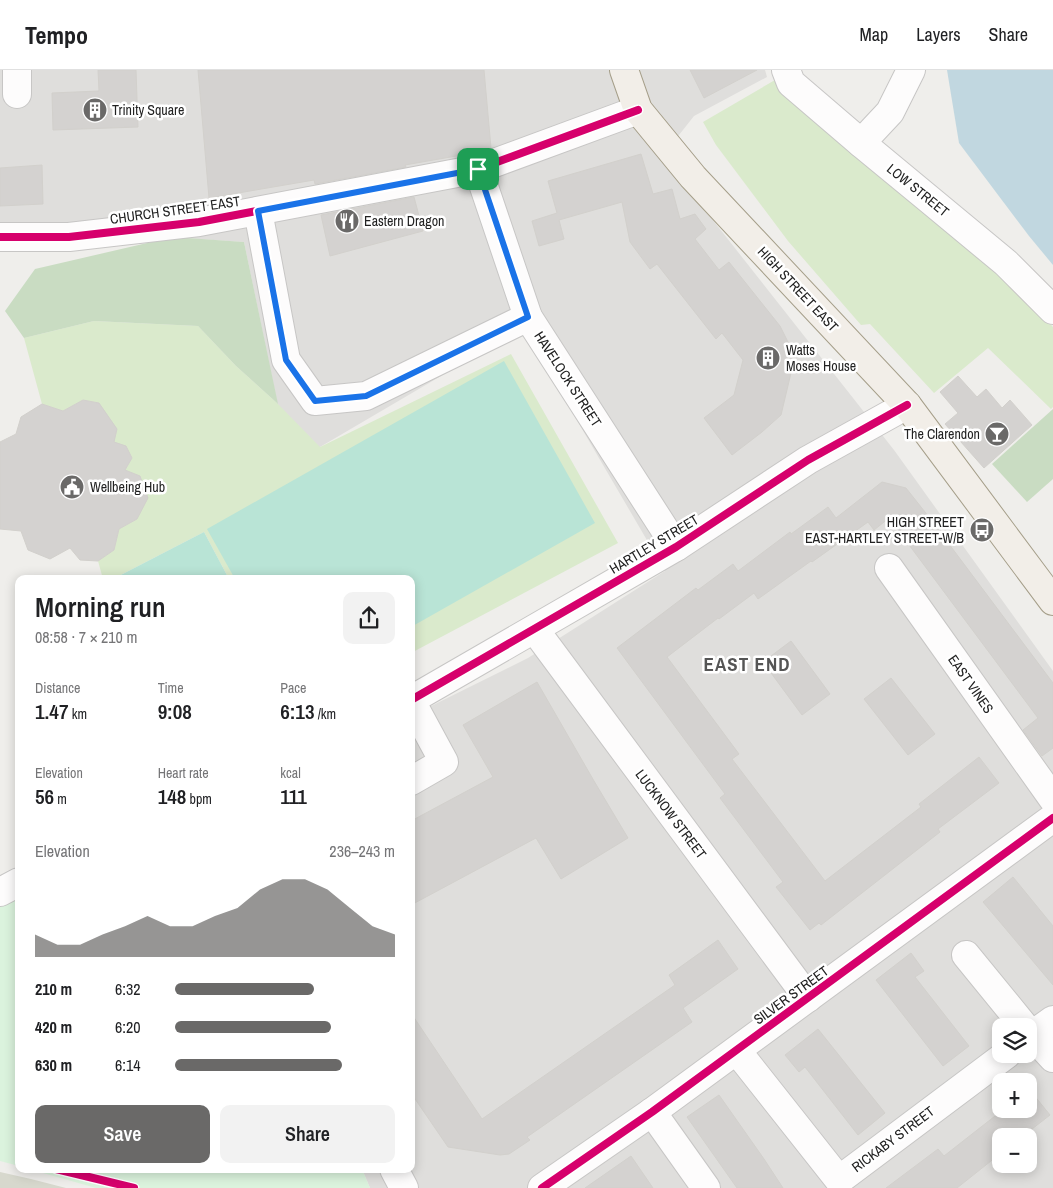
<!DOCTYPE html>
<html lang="en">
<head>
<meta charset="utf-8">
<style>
  body { margin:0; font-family:"Archivo Narrow",sans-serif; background:#f2f2f2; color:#202124; height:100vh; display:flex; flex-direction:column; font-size:19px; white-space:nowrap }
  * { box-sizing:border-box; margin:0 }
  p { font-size:16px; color:#757577 }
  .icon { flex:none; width:28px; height:28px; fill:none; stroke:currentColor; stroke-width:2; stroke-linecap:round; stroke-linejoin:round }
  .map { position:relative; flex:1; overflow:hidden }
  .drawer { position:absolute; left:15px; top:505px; width:400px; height:598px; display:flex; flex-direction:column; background:#fff; border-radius:10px; box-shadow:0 2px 12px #0003 }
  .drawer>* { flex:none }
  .fabs { position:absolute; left:992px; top:948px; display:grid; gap:10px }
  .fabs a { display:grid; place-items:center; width:45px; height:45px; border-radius:10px; background:#fff; box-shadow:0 2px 12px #0003; font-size:25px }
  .pin { position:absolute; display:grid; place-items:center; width:42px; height:42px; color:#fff; margin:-21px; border-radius:10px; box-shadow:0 2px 8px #0006 }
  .round { display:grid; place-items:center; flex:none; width:52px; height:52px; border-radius:10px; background:#f2f2f2 }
  .head { display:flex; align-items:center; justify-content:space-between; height:85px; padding:0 20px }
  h1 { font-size:28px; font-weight:600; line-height:38px }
  .figures { display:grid; grid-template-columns:repeat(3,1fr); gap:8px; height:85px; padding:5px 20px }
  .figures div { display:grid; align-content:center }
  .figures b { font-size:21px; font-weight:600 }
  .figures small { font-size:14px; font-weight:400 }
  .figures p { font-size:14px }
  .chart { height:140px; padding:10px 20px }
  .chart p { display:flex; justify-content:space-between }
  .chart svg { width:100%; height:90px; margin-top:5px; fill:#6a6968; opacity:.7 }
  .cta { display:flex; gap:10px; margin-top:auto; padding:10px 20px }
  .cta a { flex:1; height:58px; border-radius:10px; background:#6a6968; color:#fff; font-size:20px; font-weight:600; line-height:58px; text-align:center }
  .cta a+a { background:#f2f2f2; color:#202124 }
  ul { padding:0 20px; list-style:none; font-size:16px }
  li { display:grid; grid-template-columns:80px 60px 1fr; align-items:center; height:38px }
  li i { height:12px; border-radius:6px; background:#6a6968 }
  header { display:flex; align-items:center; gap:30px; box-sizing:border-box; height:70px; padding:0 25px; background:#fff; border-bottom:1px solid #e0e0e0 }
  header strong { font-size:24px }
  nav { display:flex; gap:28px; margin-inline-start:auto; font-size:18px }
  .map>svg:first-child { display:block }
  .residential { fill:#dfdedc; fill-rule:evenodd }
  .construction { fill:#d7d8cd }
  .grass { fill:#daeacc }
  .forest { fill:#c9dcc2 }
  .park { fill:#dbf3dd }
  .pitch { fill:#b9e4d6 }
  .water { fill:#c1d7e0 }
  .building { fill:#d4d2d0; stroke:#d2d0cc }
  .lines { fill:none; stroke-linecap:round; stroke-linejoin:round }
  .minor-casing { stroke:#c7c6c5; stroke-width:30 }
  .major-casing { stroke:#a59e89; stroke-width:30 }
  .minor { stroke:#fdfcfc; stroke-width:28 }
  .major { stroke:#f2eee8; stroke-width:28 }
  .cycleway-casing { stroke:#fff; stroke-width:11 }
  .cycleway { stroke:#d6006c; stroke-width:8 }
  .route-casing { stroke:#fff; stroke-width:10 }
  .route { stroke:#1a73e8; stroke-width:6 }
  .labels { text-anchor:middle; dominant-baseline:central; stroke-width:5; stroke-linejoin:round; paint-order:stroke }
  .poi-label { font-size:14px; fill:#222; stroke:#fff; text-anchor:start }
  .street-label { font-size:14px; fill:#222; stroke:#fff }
  .district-label { font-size:19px; font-weight:bold; letter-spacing:1px; fill:#555; stroke:#fff }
</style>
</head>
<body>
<header>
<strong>Tempo</strong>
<nav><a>Map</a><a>Layers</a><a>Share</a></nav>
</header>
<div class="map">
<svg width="1053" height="1118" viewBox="0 0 1053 1118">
  <rect width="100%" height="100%" fill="#efeeeb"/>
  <path class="residential" d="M 0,0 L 765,0 L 767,7 L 694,46 L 664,84 L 697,130 L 894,380 L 1053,601 L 1053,1118 L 370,1118 L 362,1099 L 411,1099 L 411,646 L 528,588 L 665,501 L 523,258 L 320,377 L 289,390 L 244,172 L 0,156 ZM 1001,956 L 1029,956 L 1029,984 L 1001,984 ZM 1001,1011 L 1029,1011 L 1029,1039 L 1001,1039 ZM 1001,1066 L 1029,1066 L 1029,1094 L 1001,1094 Z"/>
  <polygon class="construction" points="0,1102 31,1109 66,1118 0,1118"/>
  <g class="grass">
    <polygon points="787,3 1001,202 1053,257 1053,337 1051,339 988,278 934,323 870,254 861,255 788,171 716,75 703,52"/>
    <polygon points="94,251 198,256 236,296 278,334 320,377 511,284 618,473 411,583 411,509 229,509 204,462 113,509 103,509 98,491 114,480 119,459 137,449 125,400 132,388 114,372 99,333 83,330 63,341 42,334 24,268"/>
  </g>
  <g class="forest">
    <polygon points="173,167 244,172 278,334 236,296 198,256 94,251 24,268 5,241 35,199"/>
    <polygon points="1053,339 1053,409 1027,432 992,394"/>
  </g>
  <g class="park">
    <polygon points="19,806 19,1096 0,1091 0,815"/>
    <polygon points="29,1099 362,1099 370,1118 96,1118"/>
  </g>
  <g class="pitch">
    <polygon points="504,291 595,453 411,557 411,509 235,509 207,459"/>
    <polygon points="204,462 229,509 113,509"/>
  </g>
  <polygon class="water" points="947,0 1053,0 1053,195 1029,166 959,73"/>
  <g class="building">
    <polygon points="98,0 136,0 138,57 53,60 52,23 99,21"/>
    <polygon points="198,0 484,0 491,78 479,82 405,95 406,97 315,114 314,110 209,128"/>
    <polygon points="690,0 757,0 704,28"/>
    <polygon points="641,84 653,124 672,119 680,149 695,144 706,159 695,169 719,200 729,192 780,256 795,286 781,345 762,362 732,385 704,348 734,325 743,290 722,263 716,269 657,194 650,199 630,172 622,132 559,150 564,169 539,176 532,151 557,143 548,111"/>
    <polygon points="42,95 43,134 0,136 0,98"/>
    <polygon points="414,127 423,161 330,186 321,145"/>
    <polygon points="958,306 977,327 986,319 1002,338 1010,330 1032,355 984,398 945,354 958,343 940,322"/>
    <polygon points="83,330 99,333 117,359 114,372 126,376 132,388 125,400 140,406 148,428 137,449 119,459 114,480 98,491 80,490 70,478 50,489 28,480 21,461 0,459 0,372 16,364 21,347 42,334 63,341"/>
    <polygon points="882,412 906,418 925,442 1053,613 1053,678 1042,686 1023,660 1038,648 889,448 874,460 868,452 812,492 811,491 758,529 754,523 719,549 718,548 667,587 739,684 732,689 825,811 921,737 919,734 979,687 999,713 938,759 940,762 821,855 819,853 810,860 776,817 783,812 720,728 725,724 617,578 696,518 698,520 733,494 738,501 790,462 791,464 828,437 836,448"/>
    <polygon points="791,571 830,624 802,645 763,592"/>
    <polygon points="891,608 935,664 908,685 864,629"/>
    <polygon points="537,612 594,711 628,768 561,809 536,768 411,835 411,751 493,707 463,655"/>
    <polygon points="1013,807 1053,856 1053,915 983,832"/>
    <polygon points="718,870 738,899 683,938 692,952 527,1067 530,1070 509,1084 500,1085 448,1077 411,1023 411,943 482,1049 675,915 669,905"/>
    <polygon points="911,883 924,901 915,907 969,976 943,996 876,910"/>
    <polygon points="818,959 885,1043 858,1065 805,997 799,1002 785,985"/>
    <polygon points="1029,1019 1050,1045 1023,1066 1001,1066 1001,1083 957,1118 886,1118 938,1079 944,1086 1004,1039 1029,1039"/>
    <polygon points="719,1025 764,1089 783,1118 737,1118 687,1047"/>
    <polygon points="631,1086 653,1118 585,1118"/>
  </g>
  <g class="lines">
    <defs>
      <g id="minor">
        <polyline points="786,0 791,13 861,73 930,130 1006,193 1053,240"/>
        <polyline points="17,24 17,0"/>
        <polyline points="861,73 890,42 911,0"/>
        <polyline points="478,99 528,247 676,477"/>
        <polyline points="258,141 286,290 315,331 366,326 528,247"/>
        <polyline points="0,167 69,167 199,152 478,99 638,40"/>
        <polyline points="889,498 1053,729"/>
        <polyline points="535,560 808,928"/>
        <polyline points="411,630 676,477 808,390 907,335"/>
        <polyline points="411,631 444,692 411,711"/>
        <polyline points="0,822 19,812"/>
        <polyline points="966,885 1024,956"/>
        <polyline points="1029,962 1053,988"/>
        <polyline points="1029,967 1053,950"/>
        <polyline points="737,981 839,1110 1007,984"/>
        <polyline points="652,1042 706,1118"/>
        <polyline points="394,1099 404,1118"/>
        <polyline points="542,1118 652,1042 1053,748"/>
      </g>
      <polyline id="major" points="624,0 638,40 693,107 907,335 1053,531"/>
    </defs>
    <use href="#minor" class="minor-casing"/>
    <use href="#major" class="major-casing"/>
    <use href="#minor" class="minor"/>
    <use href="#major" class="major"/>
    <defs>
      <g id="cycleway">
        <polyline points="0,167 69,167 199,152 478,99 638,40"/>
        <polyline points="411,630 676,477 808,390 907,335"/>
        <polyline points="56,1099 134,1118"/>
        <polyline points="542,1118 652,1042 1053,748"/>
      </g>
    </defs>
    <use href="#cycleway" class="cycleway-casing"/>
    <use href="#cycleway" class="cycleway"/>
  </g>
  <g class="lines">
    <defs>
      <polygon id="route" points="478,99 528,247 366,326 315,331 286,290 258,141"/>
    </defs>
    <use href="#route" class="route-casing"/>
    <use href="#route" class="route"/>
  </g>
  <defs>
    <symbol id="building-disc" viewBox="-11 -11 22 22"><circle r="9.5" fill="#6a6968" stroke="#fff"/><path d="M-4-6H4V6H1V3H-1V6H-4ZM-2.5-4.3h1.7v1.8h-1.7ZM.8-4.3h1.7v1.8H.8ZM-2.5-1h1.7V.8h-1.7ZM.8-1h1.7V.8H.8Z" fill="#fff"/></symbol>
    <symbol id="restaurant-disc" viewBox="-11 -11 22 22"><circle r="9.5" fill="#6a6968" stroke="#fff"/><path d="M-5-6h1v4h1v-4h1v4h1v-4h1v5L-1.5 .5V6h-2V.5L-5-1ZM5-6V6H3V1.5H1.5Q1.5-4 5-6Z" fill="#fff"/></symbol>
    <symbol id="bar-disc" viewBox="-11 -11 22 22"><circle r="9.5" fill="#6a6968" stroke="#fff"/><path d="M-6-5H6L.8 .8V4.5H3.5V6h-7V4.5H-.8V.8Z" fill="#fff"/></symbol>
    <symbol id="civic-disc" viewBox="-11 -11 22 22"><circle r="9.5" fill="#6a6968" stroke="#fff"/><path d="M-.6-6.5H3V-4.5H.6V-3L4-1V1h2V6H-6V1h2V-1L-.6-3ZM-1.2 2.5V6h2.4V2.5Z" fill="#fff"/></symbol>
    <symbol id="bus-disc" viewBox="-11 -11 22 22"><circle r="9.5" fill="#6a6968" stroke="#fff"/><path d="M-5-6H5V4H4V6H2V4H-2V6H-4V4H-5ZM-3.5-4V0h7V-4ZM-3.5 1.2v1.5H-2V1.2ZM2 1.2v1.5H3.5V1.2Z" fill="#fff"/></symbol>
  </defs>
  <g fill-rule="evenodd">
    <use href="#building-disc" x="81" y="26" width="28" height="28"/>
    <use href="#restaurant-disc" x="333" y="137" width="28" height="28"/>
    <use href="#building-disc" x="754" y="274" width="28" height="28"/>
    <use href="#bar-disc" x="983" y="350" width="28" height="28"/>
    <use href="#civic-disc" x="58" y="403" width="28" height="28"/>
    <use href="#bus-disc" x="968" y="446" width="28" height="28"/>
  </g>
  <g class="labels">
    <g class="poi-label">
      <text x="112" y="40">Trinity Square</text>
      <text x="364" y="151">Eastern Dragon</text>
      <text x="786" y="280">Watts<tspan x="786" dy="16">Moses House</tspan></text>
      <text x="980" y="364" text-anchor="end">The Clarendon</text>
      <text x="90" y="417">Wellbeing Hub</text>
      <text x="964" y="452" text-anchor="end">HIGH STREET<tspan x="964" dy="16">EAST-HARTLEY STREET-W/B</tspan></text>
    </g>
    <g class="street-label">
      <text transform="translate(918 120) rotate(39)">LOW STREET</text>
      <text transform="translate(175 140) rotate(-8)">CHURCH STREET EAST</text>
      <text transform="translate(798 219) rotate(47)">HIGH STREET EAST</text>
      <text transform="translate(568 309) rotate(57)">HAVELOCK STREET</text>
      <text transform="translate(654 474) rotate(-31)">HARTLEY STREET</text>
      <text transform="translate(971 614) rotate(55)">EAST VINES</text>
      <text transform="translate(671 744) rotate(53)">LUCKNOW STREET</text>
      <text transform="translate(791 925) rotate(-36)">SILVER STREET</text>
      <text transform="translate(893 1069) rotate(-37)">RICKABY STREET</text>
    </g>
    <g class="district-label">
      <text x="747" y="594">EAST END</text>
    </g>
  </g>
</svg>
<div class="fabs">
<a><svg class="icon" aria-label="layers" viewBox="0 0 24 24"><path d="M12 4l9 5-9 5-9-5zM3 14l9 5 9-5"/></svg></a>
<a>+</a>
<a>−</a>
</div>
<div class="pin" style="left:478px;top:99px;background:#1e9e55"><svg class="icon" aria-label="arrive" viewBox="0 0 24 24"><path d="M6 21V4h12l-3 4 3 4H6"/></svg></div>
<section class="drawer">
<div class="head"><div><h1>Morning run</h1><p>08:58 · 7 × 210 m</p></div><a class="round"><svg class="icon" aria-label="share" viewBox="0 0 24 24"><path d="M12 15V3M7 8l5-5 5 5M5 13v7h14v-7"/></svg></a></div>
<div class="figures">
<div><p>Distance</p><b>1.47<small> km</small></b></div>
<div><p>Time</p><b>9:08</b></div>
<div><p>Pace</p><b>6:13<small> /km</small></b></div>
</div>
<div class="figures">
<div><p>Elevation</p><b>56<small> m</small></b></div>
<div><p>Heart rate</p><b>148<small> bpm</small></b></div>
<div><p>kcal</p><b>111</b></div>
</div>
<div class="chart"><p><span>Elevation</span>236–243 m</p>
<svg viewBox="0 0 160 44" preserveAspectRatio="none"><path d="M0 44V33L10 38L20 38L30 33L40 29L50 24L60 29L70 29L80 24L90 20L100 11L110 6L120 6L130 11L140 20L150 29L160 33V44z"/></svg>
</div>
<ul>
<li><b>210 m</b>6:32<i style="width:63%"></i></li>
<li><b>420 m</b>6:20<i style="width:71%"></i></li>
<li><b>630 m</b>6:14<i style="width:76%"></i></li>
</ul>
<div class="cta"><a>Save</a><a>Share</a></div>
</section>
</div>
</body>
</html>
